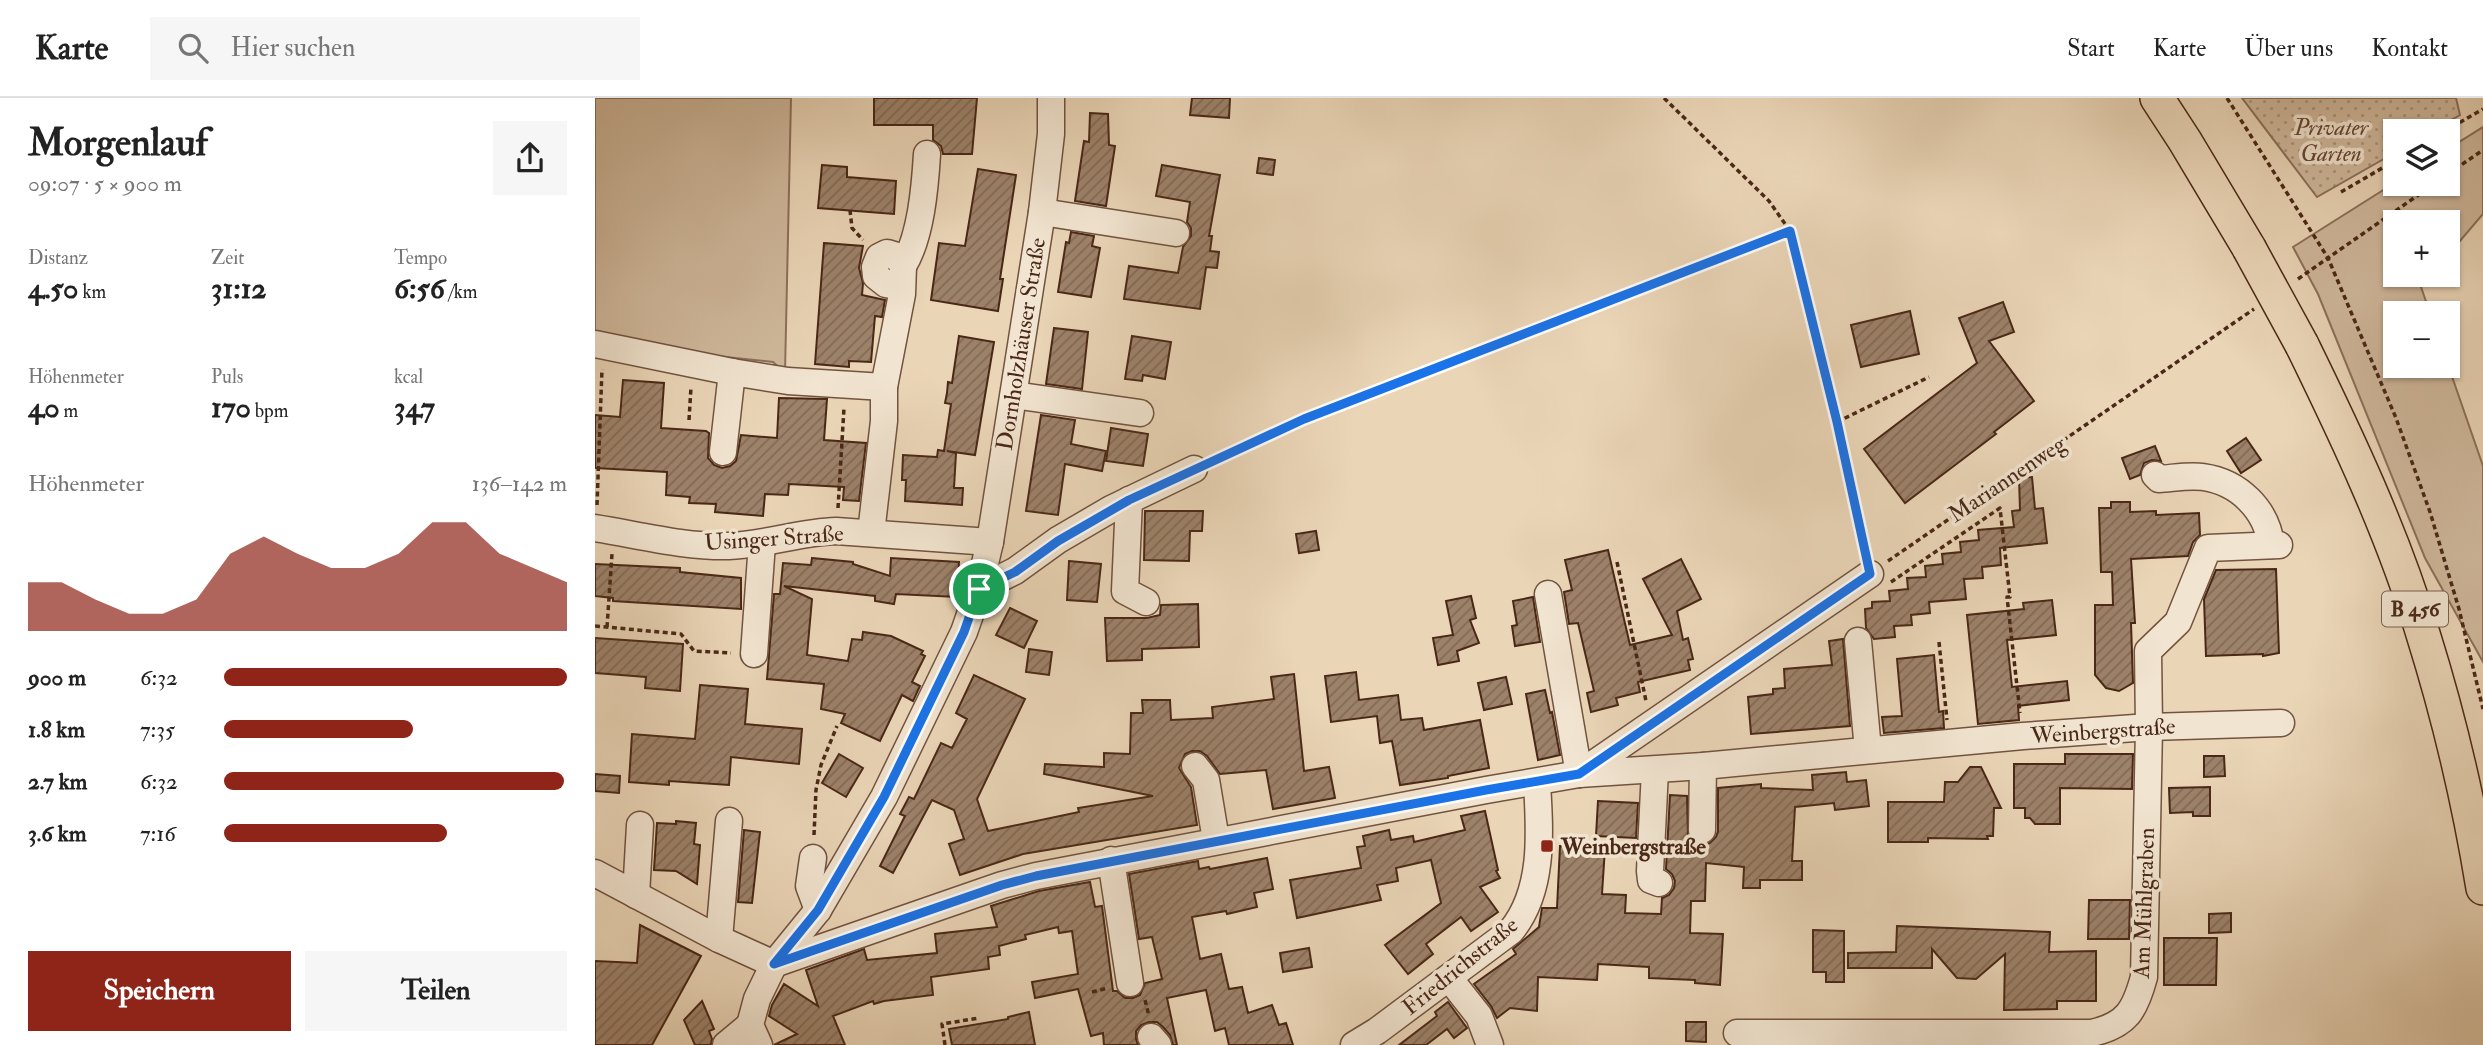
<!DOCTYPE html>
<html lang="de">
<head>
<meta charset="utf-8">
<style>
  body { margin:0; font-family:"IM FELL Double Pica",serif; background:#f6f6f6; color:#222; height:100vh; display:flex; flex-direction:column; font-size:26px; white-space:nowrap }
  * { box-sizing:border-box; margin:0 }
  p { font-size:23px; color:#767676 }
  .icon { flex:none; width:38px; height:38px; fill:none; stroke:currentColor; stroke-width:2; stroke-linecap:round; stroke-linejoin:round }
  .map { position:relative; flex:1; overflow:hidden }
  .panel { display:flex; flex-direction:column; background:#fff; width:595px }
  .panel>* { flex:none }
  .controls { position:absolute; left:1788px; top:21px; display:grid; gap:14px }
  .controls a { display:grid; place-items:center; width:77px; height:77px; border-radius:0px; background:#fff; box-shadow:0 2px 5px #0004; font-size:35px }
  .pin { position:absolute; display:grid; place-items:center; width:60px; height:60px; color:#fff; margin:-30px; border:4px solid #fff; border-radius:50%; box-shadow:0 2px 7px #0007 }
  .round { display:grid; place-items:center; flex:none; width:74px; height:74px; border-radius:0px; background:#f6f6f6 }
  .overview { display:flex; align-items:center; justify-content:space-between; height:119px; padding:0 28px }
  h1 { font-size:38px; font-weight:700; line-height:52px }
  .metrics { display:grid; grid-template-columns:repeat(3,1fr); gap:10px; height:119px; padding:7px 28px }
  .metrics div { display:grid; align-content:center }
  .metrics b { font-size:30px; font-weight:700 }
  .metrics small { font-size:19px; font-weight:400 }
  .metrics p { font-size:19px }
  .chart { height:196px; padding:14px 28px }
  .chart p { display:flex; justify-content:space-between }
  .chart svg { width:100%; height:126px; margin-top:7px; fill:#8f2418; opacity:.7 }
  .button { display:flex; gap:14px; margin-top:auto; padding:14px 28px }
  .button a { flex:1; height:80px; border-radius:0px; background:#8f2418; color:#fff; font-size:28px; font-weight:700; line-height:80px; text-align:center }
  .button a+a { background:#f6f6f6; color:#222 }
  ul { padding:0 28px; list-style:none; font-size:23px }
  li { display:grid; grid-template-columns:112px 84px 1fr; align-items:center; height:52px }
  li i { height:18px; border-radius:9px; background:#8f2418 }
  header { display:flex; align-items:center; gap:42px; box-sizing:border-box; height:98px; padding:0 35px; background:#fff; border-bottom:2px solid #e0e0e0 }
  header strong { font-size:33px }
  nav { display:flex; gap:38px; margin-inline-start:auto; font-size:24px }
  .search { width:490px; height:63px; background:#f6f6f6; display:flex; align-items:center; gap:18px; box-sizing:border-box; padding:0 24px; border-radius:0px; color:#767676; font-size:26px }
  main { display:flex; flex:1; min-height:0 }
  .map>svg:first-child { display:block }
  .grass { fill:#cfb89c; stroke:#8c705a; stroke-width:2 }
  .park { fill:url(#park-dots); stroke:#8c705a; stroke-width:2 }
  .building { fill:url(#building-hatch); stroke:#4a2817; stroke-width:2 }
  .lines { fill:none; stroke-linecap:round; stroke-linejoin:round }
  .minor-casing { stroke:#72533f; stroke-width:29 }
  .major-casing { stroke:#4a2817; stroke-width:36 }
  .path { stroke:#4a2817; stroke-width:3.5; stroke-dasharray:5 3.5; stroke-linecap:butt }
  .minor { stroke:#f1e4d0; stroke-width:26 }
  .major { stroke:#ead5b7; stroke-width:33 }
  .major-bridge-casing { stroke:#4a2817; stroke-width:36; stroke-linecap:butt }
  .major-bridge { stroke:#ead5b7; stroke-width:33 }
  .route-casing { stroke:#fff; stroke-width:14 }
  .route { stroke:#1a73e8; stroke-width:9 }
  .poi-dot { fill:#8f2418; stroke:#f1e4d0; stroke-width:2.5 }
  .labels { text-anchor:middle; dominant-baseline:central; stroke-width:7; stroke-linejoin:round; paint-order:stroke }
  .shield { fill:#f1e4d0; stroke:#7c604e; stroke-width:2 }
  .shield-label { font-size:21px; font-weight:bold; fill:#4a2817 }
  .park-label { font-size:23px; font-style:italic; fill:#654532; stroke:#f1e4d0 }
  .street-label { font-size:23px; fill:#4a2817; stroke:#f1e4d0 }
  .poi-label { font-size:23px; font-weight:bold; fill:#4a2817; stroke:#f1e4d0; text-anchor:start }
</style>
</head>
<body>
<header>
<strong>Karte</strong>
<div class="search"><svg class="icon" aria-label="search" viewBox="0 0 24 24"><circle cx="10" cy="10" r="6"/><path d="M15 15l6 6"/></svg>Hier suchen</div>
<nav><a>Start</a><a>Karte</a><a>Über uns</a><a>Kontakt</a></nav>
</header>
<main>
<section class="panel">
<div class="overview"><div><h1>Morgenlauf</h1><p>09:07 · 5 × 900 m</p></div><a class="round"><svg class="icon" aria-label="share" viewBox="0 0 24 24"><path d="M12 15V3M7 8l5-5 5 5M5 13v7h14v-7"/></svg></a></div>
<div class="metrics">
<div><p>Distanz</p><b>4.50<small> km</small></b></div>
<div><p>Zeit</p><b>31:12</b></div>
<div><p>Tempo</p><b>6:56<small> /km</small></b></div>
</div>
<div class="metrics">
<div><p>Höhenmeter</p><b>40<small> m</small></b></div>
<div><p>Puls</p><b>170<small> bpm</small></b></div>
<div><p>kcal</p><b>347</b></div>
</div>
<div class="chart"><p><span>Höhenmeter</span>136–142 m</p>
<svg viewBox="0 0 160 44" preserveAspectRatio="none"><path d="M0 44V27L10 27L20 33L30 38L40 38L50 33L60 17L70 11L80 17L90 22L100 22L110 17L120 6L130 6L140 17L150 22L160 27V44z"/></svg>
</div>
<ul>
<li><b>900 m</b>6:32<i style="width:100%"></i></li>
<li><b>1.8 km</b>7:35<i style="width:55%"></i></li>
<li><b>2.7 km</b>6:32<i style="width:99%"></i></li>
<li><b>3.6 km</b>7:16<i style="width:65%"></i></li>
</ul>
<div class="button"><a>Speichern</a><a>Teilen</a></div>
</section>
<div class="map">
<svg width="1888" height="947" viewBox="0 0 1888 947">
  <defs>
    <pattern id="park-dots" width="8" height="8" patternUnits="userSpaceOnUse" patternTransform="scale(1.75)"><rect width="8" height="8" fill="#cfb89c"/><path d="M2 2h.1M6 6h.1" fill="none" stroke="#aa967e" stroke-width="1.8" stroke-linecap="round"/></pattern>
    <pattern id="building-hatch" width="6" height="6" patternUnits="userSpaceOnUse" patternTransform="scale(1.75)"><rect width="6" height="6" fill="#9d826a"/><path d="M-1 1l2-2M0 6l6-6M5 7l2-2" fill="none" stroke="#826a56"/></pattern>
  </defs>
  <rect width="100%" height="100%" fill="#ead5b7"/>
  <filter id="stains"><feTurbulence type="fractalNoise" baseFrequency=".00286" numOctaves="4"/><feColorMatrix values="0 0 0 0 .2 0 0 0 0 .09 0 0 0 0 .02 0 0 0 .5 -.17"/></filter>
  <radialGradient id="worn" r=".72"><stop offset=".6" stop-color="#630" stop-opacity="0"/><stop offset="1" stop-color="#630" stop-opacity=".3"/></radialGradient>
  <g class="grass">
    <polygon points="0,0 196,0 190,275 178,264 102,256 0,236"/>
    <polygon points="1888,29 1888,116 1853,157 1853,124 1801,124 1801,177 1837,177 1826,189 1835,215 1801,215 1801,268 1853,267 1888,368 1888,564 1830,460 1723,196 1698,149 1801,84 1801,86 1853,86 1853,51"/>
  </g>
  <polygon class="park" points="1647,0 1861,0 1865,17 1837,33 1801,33 1801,54 1722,99"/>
  <g class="building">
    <polygon points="279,0 382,0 377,56 348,56 346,48 338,42 338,27 279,27"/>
    <polygon points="597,0 635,0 634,20 595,17"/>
    <polygon points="495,15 513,16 514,47 520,48 511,108 480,103 489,43 494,44"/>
    <polygon points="664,60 680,62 678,77 662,75"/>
    <polygon points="227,67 252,69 252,79 301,83 299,116 223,110"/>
    <polygon points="567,67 625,77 614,138 617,138 615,153 624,154 622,170 611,169 605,211 529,201 534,168 583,175 588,149 596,138 596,130 592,124 595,104 561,98"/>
    <polygon points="383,71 421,77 405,181 408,181 403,213 336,202 344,145 370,148"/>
    <polygon points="476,134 499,138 497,148 505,150 496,199 463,194 471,144 474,145"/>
    <polygon points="229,145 268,148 264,170 268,185 267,197 290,202 287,219 280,218 276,264 254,263 254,269 220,266"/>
    <polygon points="1408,204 1419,234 1394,243 1439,303 1399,334 1401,336 1310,405 1269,351 1382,265 1364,220"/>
    <polygon points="1315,213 1324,256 1266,269 1256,227"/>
    <polygon points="459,230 493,234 487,291 451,286"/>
    <polygon points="364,238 399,244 380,357 352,353 361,355 359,390 368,390 367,407 310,403 311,382 307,382 308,357 342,359 343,352 349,353 356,306 350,305 352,295 353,284 357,285"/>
    <polygon points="537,238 576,244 570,281 548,277 547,283 530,281"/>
    <polygon points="28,282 69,285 66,330 111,333 114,335 113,360 119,367 127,370 135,368 141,363 146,337 182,340 184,300 232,301 229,342 271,345 264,403 248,402 249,389 194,386 193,397 170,396 168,418 120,414 121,406 94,405 95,399 71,397 72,374 0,370 0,317 25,319"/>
    <polygon points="446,317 480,322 476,346 511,353 507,373 470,366 463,417 431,413"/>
    <polygon points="516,330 553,336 548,368 511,363"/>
    <polygon points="1651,340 1666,362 1646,375 1632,353"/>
    <polygon points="1560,348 1566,363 1557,362 1549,365 1545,377 1535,381 1527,360"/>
    <polygon points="1437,379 1440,411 1448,410 1452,445 1405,450 1406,467 1387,469 1388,480 1369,481 1371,501 1334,504 1335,515 1316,517 1317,527 1299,528 1300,539 1279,541 1271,530 1270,511 1277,510 1277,504 1295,503 1294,493 1313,491 1312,480 1331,479 1330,468 1348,466 1347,456 1366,454 1365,444 1384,442 1383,432 1419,429 1417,413 1425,412 1424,380"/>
    <polygon points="1516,404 1535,404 1535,414 1561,413 1561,417 1604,415 1605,437 1598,444 1593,458 1536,461 1540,525 1536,525 1538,585 1524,593 1511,590 1500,577 1500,507 1518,507 1517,474 1506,474 1504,410 1516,410"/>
    <polygon points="550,413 608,413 607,433 595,433 594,463 549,462"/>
    <polygon points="721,433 724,452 704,455 701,436"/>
    <polygon points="1013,452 1035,547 1077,537 1048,481 1086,461 1106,501 1082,513 1088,542 1093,540 1098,561 1093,562 1095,572 1043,584 1045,594 1021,600 1023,607 996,614 992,595 999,593 983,525 974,526 969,494 977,492 970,462"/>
    <polygon points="217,460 258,464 258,466 295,478 296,460 364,464 362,499 301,496 299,506 280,503 280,498 189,488 217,501 212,557 253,563 257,541 267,542 268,534 296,538 328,553 326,556 330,558 317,584 325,588 318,603 307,597 285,643 246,625 250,616 226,611 229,586 172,581 179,496 185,496 188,465 216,467"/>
    <polygon points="474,463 506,466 502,504 472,502"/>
    <polygon points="0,466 85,470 85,474 146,480 146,511 18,503 18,500 0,498"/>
    <polygon points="1681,471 1684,555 1668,558 1668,556 1611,558 1609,501 1621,472"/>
    <polygon points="876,498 881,520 875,522 884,545 862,553 864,563 843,567 838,540 858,537 851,503"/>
    <polygon points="938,499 945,544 920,548 917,528 922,527 918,503"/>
    <polygon points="1457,502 1461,537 1412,542 1417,589 1472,583 1474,602 1423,608 1424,622 1383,626 1372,517 1429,511 1428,505"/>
    <polygon points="603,506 604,549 547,551 547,562 512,563 510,520 552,520 565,517 566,507"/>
    <polygon points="415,510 442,523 429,550 401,537"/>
    <polygon points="0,540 88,546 85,593 50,590 51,579 0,575"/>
    <polygon points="1248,541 1255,628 1156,636 1153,599 1178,596 1178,591 1190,590 1189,571 1237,567 1234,543"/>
    <polygon points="434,551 457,554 454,577 431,574"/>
    <polygon points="1339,557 1344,614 1348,613 1349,630 1289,635 1287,619 1307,618 1302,561"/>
    <polygon points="761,574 764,602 803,597 806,622 827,620 829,632 885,622 894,670 853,678 853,680 805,687 797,643 785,645 782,618 736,624 730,578"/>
    <polygon points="699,576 709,673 734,669 740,700 678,711 671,672 625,676 612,658 605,653 597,653 590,656 584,670 596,689 602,727 428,756 365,777 354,746 369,741 359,712 337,702 298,775 285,768 310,718 305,716 314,699 319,701 346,645 357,650 372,621 361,615 379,577 430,601 382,701 393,733 484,714 483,710 558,698 449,676 450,666 509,669 509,655 535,656 536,615 548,615 547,602 575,602 576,622 618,620 617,609 679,601 676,579"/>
    <polygon points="911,579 917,606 889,612 883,585"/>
    <polygon points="105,587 153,591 150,626 207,631 204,666 136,659 134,687 74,683 74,687 34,684 37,636 100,641"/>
    <polygon points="950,592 955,615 957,614 965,657 943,662 931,596"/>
    <polygon points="244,656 268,670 251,699 227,685"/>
    <polygon points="1470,656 1538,656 1537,691 1465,690 1465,726 1440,726 1435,720 1430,720 1430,710 1419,710 1419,666 1470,666"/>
    <polygon points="1609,658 1629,658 1630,678 1609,679"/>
    <polygon points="1375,669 1386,669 1406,710 1399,710 1398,738 1392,738 1393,741 1333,740 1333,744 1293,744 1293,704 1349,704 1350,684 1363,684"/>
    <polygon points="1251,674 1252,684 1271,682 1274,708 1240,712 1239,705 1200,709 1197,763 1207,763 1207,782 1165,782 1165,790 1148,790 1149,769 1111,765 1110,803 1096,803 1095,835 1128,836 1125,887 1100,885 1100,882 1054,880 1054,869 1003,866 1002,882 943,879 942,913 915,910 902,920 896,908 879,886 921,856 918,851 944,829 947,810 962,810 965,748 1010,750 1007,796 1031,797 1030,815 1066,816 1067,800 1074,797 1079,790 1080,783 1077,776 1071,771 1075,697 1092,698 1093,739 1098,745 1107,748 1115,745 1121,739 1123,733 1123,690 1166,686 1166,690 1218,692 1217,677"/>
    <polygon points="0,676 25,678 24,695 0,693"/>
    <polygon points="1615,689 1615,718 1598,718 1598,714 1575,715 1574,690"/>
    <polygon points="1003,703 1043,705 1041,740 1001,738"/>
    <polygon points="890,713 903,772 901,773 905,780 885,789 903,814 876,833 866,819 831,846 838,856 813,876 790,847 846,805 836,762 801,770 803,783 782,787 786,802 702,820 695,782 766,770 762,749 770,748 768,738 794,732 796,742 818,738 819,744 870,732 866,718"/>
    <polygon points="81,723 101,725 99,746 105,747 102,786 81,773 59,772 62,725 81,726"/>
    <polygon points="149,732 165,734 157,805 143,804"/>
    <polygon points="672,760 678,791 659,795 662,809 632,816 631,813 597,819 605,861 626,856 634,891 647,889 653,915 677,907 684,927 691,925 698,947 634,947 630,930 620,933 611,892 572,900 582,947 578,947 575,937 568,929 562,924 554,924 546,927 541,933 541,941 543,947 509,947 508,935 496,938 483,891 440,900 437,884 483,876 477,833 464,835 463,829 430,837 431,841 404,848 405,857 393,859 394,871 336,879 338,897 289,903 279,906 278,903 238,918 250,947 179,947 202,936 174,918 177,907 189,886 223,908 211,872 269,851 272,862 342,855 340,836 402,829 396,808 444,793 495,784 500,809 507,808 518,893 522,893 530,900 538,900 545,897 550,885 567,881 557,839 544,841 534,776 603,763 604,771 614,769 615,771"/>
    <polygon points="1494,802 1535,802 1534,841 1493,841"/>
    <polygon points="1636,815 1636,834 1614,835 1614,816"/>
    <polygon points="45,827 106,858 57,947 0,947 0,863 42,865"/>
    <polygon points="1302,828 1455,834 1454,854 1501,853 1501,903 1462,903 1462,911 1409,912 1410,856 1381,881 1362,880 1337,851 1337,870 1253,870 1253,855 1301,854"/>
    <polygon points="1218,832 1249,833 1249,884 1231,884 1231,874 1218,874"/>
    <polygon points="1569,840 1622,840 1621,887 1569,887"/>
    <polygon points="714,850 717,869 688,874 685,855"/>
    <polygon points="107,903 119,931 114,933 117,941 116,947 100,947 89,922"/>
    <polygon points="853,904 872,930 859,940 852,931 831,947 804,947 842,918 840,914"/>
    <polygon points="434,914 440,947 357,947 354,931 413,921 413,919"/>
    <polygon points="1091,924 1111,924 1111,944 1091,943"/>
  </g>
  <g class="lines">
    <defs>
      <g id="minor">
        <polyline points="447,114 581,135"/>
        <path d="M 308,168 C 326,139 330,89 332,56"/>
        <polyline points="0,246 137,274 193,283 289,289"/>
        <polyline points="419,297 545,315"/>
        <polyline points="128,354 137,274"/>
        <path d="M 1560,377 L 1564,381 C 1579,380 1594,377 1608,379 C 1644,384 1672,412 1676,447"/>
        <polyline points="534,402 530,493 551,504"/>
        <path d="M 0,430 C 44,437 89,449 134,448 C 170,447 205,434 241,433 L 395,444"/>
        <polyline points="276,435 289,323 289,289 307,196 308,168 302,158 292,155 284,159 280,169 281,178 291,186 306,189"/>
        <polyline points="384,491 420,473 463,442 516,411 599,371"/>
        <polyline points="953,496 984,676"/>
        <polyline points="1263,543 1273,652"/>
        <polyline points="159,556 167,445"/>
        <polyline points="600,668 611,682 621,742"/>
        <polyline points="1060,672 1055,773 1056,782 1064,785"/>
        <polyline points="984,676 1275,476"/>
        <polyline points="1107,732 1108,668"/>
        <polyline points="218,760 214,788 223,812"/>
        <polyline points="516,762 535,885"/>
        <polyline points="0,775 124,841 179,866"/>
        <polyline points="41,797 45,727"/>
        <polyline points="124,841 134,723"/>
        <polyline points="179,866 407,787 441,778 891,692 984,676 1108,668 1428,638 1554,629 1686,625"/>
        <polyline points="854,880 884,918 895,947"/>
        <path d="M 1142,935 L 1497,935 C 1532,927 1540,912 1549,879 L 1554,629 L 1553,553 L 1583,524 L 1613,450 L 1684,447"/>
        <polyline points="556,939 563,947"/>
        <polyline points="131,947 155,927"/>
        <polyline points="164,947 155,927 162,901 179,866 223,812 289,699 369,534 384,491 395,444 447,114 456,36 456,0"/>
        <path d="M 759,947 L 782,933 L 916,833 C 949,793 945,735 942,685"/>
      </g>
      <g id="major">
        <polyline points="1562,0 1590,43 1654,150"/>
        <path d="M 1707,247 C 1753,341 1798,436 1828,536 C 1854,619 1874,704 1888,790"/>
      </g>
    </defs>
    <use href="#minor" class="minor-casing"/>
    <use href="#major" class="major-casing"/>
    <g class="path">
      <polyline points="1069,0 1174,103 1195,133 1242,324 1270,453"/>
      <polyline points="1632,0 1733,160 1801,320 1835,414 1864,511 1888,611"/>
      <polyline points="1850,33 1888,11"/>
      <polyline points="1853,76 1888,52"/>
      <polyline points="1746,94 1801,62"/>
      <polyline points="255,112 257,130 268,142"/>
      <polyline points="1703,181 1839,86"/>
      <polyline points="94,322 96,289"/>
      <polyline points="1242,324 1334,279"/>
      <polyline points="620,362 709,321 1195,133"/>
      <polyline points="2,407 7,271"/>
      <polyline points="243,410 249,310"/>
      <polyline points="1293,463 1659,211"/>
      <polyline points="1022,464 1051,603"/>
      <polyline points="1296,484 1405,410 1415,499 1412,499 1425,615"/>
      <polyline points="0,528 86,536 99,553 136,555"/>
      <polyline points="12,529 17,456"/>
      <polyline points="1344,544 1352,622"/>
      <polyline points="219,737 221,692 226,667 242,628"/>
      <polyline points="497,894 513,890"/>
      <polyline points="550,902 554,918"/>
      <polyline points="350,947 347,926 384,920"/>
    </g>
    <use href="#minor" class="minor"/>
    <use href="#major" class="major"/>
    <defs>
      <polyline id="major-bridge" points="1654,150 1707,247"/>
    </defs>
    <use href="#major-bridge" class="major-bridge-casing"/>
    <use href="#major-bridge" class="major-bridge"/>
  </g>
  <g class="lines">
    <defs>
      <polygon id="route" points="1195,133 1242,324 1275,476 984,676 891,692 441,778 407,787 179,866 223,812 289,699 369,534 384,491 420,474 463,443 534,402 709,321"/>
    </defs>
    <use href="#route" class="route-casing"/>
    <use href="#route" class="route"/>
  </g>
  <rect class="poi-dot" x="945" y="741" width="14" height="14" rx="3.5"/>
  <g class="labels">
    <rect class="shield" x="1787" y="493.5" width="66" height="35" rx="5"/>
    <g class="shield-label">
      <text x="1820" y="511">B 456</text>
    </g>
    <g class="park-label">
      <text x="1736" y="29">Privater<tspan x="1736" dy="26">Garten</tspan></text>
    </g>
    <g class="street-label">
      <text transform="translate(426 246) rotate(-81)">Dornholzhäuser Straße</text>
      <text transform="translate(1412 381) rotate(-34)">Mariannenweg</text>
      <text transform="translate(179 440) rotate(-4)">Usinger Straße</text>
      <text transform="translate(1508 633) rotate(-4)">Weinbergstraße</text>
      <text transform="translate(1549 805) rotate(-88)">Am Mühlgraben</text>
      <text transform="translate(865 868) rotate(-39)">Friedrichstraße</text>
    </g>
    <g class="poi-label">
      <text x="966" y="748">Weinbergstraße</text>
    </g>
  </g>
  <rect width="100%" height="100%" filter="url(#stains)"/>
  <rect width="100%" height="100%" fill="url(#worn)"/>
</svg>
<div class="controls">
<a><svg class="icon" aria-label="layers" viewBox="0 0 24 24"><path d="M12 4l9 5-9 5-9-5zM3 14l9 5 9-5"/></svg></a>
<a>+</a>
<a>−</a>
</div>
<div class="pin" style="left:384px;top:491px;background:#1e9e55"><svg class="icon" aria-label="arrive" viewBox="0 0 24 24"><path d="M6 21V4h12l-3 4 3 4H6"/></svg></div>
</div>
</main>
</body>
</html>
